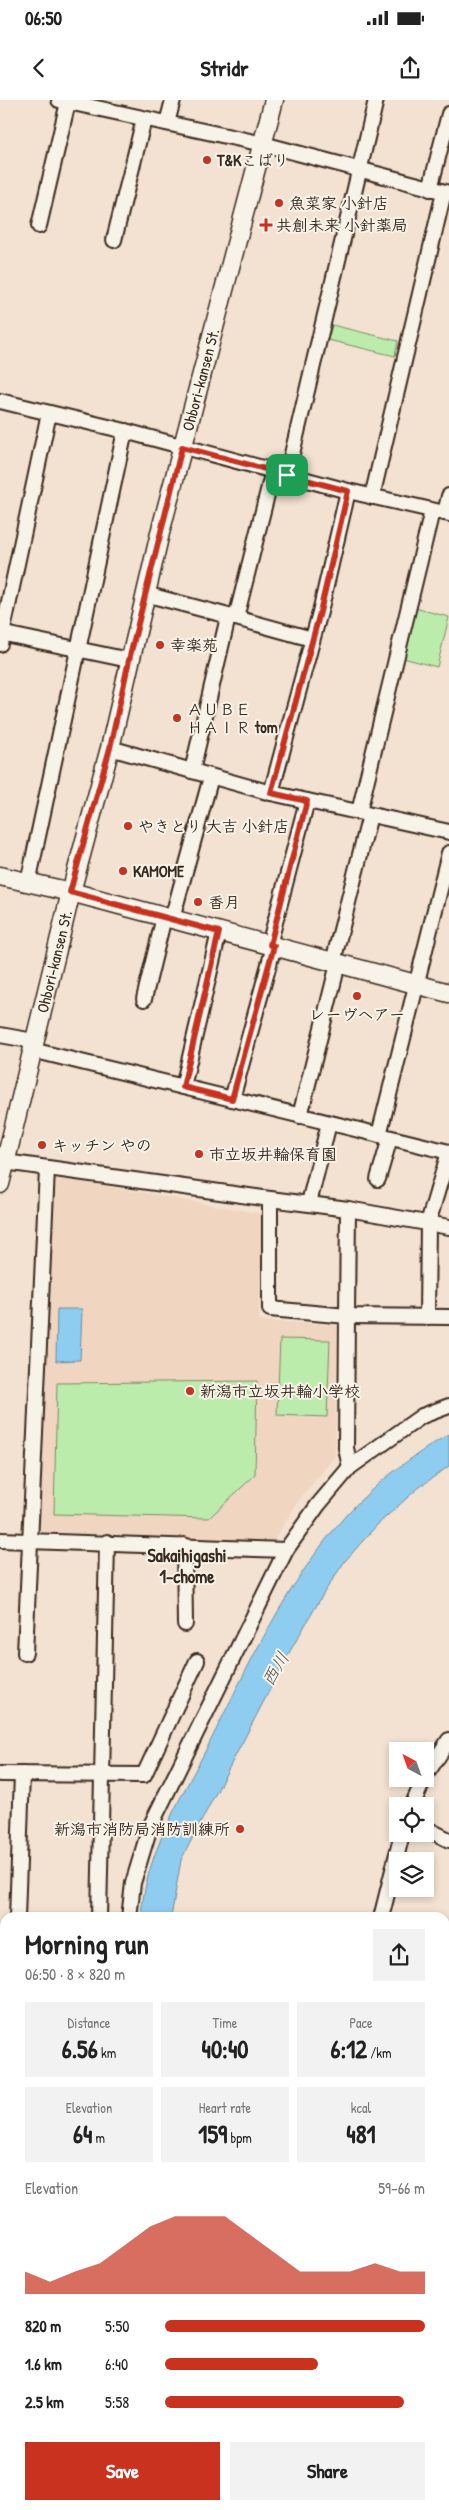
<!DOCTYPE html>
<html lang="en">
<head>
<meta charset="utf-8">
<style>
  body { margin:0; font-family:"Patrick Hand","Klee One",sans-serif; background:#f2f2f2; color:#222; height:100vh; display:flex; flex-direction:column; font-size:19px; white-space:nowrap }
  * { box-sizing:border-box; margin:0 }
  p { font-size:16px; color:#767676 }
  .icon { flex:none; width:28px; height:28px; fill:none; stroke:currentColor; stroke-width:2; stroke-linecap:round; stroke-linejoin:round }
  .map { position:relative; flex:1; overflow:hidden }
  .details { position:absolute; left:0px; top:1812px; width:450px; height:598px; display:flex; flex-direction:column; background:#fff; border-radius:15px 15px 0 0; box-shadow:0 2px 8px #0003 }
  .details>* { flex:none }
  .needle { width:32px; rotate:319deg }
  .buttons { position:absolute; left:389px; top:1642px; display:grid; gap:10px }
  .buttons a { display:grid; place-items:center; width:45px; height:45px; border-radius:0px; background:#fff; box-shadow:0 2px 8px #0003; font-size:25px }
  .pin { position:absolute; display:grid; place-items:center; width:42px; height:42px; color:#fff; margin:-21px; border-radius:10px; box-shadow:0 2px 8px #0006 }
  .round { display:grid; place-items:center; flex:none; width:52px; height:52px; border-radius:0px; background:#f2f2f2 }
  .headline { display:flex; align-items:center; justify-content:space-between; height:85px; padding:0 25px }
  h1 { font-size:28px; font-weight:800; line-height:38px }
  .stats { display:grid; grid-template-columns:repeat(3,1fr); gap:8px; height:85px; padding:5px 25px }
  .stats div { display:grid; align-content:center; border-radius:0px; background:#f2f2f2; text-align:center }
  .stats b { font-size:25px; font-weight:800 }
  .stats small { font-size:14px; font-weight:400 }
  .stats p { font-size:14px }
  .chart { height:140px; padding:10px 25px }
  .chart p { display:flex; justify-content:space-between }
  .chart svg { width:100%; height:90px; margin-top:5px; fill:#c8321e; opacity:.7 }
  .cta { display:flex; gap:10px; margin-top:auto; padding:10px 25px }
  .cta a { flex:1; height:58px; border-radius:0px; background:#c8321e; color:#fff; font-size:20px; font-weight:800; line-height:58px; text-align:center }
  .cta a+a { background:#f2f2f2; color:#222 }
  ul { padding:0 25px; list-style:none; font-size:16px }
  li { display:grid; grid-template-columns:80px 60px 1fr; align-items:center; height:38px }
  li i { height:12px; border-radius:6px; background:#c8321e }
  .status { display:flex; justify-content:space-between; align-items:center; height:35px; padding:0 25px; background:#fff; direction:ltr }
  .status svg { height:14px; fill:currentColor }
  header { display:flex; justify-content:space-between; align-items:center; height:65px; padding:0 25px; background:#fff; font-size:22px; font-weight:800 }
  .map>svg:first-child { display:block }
  .built { fill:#f0d5c1 }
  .green { fill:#bcecab; stroke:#7c8b64 }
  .water { fill:#8fcdf0; stroke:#6d8c9c }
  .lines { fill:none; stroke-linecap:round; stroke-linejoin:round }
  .stream { stroke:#6d8c9c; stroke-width:4 }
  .minor-casing { stroke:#3b2a1e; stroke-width:18 }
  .tertiary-casing { stroke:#3b2a1e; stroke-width:21 }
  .minor { stroke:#f7f3e8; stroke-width:14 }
  .tertiary { stroke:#f7f3e8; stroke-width:18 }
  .route-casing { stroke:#fff; stroke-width:10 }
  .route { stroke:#c8321e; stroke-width:6 }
  .poi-dot { fill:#c8321e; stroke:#f7f3e8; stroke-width:2 }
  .labels { text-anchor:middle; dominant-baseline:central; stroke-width:4; stroke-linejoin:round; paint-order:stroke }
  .poi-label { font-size:16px; font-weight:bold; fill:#3b2a1e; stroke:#f7f3e8; text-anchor:start }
  .street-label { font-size:16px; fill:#3b2a1e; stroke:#f7f3e8 }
  .neighbourhood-label { font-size:18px; font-weight:bold; fill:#3b2a1e; stroke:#f7f3e8 }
  .water-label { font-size:18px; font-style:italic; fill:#505352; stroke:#f7f3e8 }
</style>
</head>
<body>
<div class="status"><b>06:50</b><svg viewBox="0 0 49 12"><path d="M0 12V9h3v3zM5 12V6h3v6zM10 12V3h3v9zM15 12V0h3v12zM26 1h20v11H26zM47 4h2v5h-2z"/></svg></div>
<header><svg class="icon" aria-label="back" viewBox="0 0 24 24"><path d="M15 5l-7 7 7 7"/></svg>Stridr<svg class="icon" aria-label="share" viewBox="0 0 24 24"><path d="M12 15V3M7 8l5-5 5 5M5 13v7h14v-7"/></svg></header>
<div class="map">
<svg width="449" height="2410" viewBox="0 0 449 2410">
  <rect width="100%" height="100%" fill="#f3e1d1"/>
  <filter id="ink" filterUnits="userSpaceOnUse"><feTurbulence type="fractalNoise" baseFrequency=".02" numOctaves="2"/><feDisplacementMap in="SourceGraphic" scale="10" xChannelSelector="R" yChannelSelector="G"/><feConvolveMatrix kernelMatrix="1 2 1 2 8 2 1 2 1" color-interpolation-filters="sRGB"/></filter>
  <g filter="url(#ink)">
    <polygon class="built" points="49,1076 262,1114 259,1221 337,1225 335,1356 299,1400 272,1443 39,1432"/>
    <g class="green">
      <polygon points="332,225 398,241 395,256 328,240"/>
      <polygon points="415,508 449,517 437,567 403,558"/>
      <polygon points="280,1239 330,1240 327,1317 277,1315"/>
      <polygon points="257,1281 255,1375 209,1418 54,1414 57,1283"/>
    </g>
    <g class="water">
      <polygon points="57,1209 82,1209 80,1260 56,1261"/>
      <path d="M 449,1334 L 449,1366 L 417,1389 L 377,1425 L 345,1461 L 325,1491 L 290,1551 L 181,1760 L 171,1817 L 141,1817 C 145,1755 180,1700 208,1646 C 248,1566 288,1480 348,1413 C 377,1382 412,1356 449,1334 Z"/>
    </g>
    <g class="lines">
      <polyline class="stream" points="0,2112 5,2110"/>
      <defs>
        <g id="minor">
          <polyline points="59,0 263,44 449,93"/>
          <polyline points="167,23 173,0"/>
          <polyline points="430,89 449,14"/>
          <polyline points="39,126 68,2"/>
          <polyline points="114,140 144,19"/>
          <polyline points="0,301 125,331 348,391 449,414"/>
          <polyline points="273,371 236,518 312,539"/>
          <polyline points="287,375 376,0"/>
          <polyline points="372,397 444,92"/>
          <polyline points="445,413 449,396"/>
          <polyline points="145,494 236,518"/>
          <polyline points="0,533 129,560"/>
          <polyline points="0,544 49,313"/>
          <polyline points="110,648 271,693 449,732"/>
          <polyline points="192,671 228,517"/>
          <polyline points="271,693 320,512 348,391"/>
          <polyline points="359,712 432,411"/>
          <polyline points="28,783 125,331"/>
          <polyline points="172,819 211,677"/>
          <polyline points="269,845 307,701"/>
          <polyline points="333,862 370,715"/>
          <polyline points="144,899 164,817"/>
          <polyline points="0,935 34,941"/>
          <polyline points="32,950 449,1052"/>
          <polyline points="183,987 219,832"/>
          <polyline points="232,999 274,846"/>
          <polyline points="300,1016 338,864"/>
          <polyline points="379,1035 449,753"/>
          <polyline points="5,1062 270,1099 270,1209 347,1216 346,1348 350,1367"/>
          <polyline points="378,1079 390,1038"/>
          <polyline points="270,1099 348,1109 449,1127"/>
          <polyline points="309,1103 329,1023"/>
          <polyline points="348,1109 347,1216 449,1217"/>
          <polyline points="427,1217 428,1123 449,1052"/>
          <polyline points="0,1440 286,1450"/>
          <polyline points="184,1445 185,1524"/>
          <polyline points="25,1553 47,1069"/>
          <polyline points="0,1674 144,1675 197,1561"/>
          <polyline points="425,1676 449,1640"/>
          <polyline points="412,1706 424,1679"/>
          <polyline points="425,1728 449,1740"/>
          <polyline points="17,1818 22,1674"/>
          <polyline points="99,1818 107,1442"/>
          <polyline points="129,1818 133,1783 150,1727 286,1450 318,1405 350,1367 422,1316 449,1306"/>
          <polyline points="381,1818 402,1734"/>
          <polyline points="0,1905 5,1905"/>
          <polyline points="445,1944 449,1936"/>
          <polyline points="445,2095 449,2098"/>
          <polyline points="0,2098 5,2096"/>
          <polyline points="0,2132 5,2131"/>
          <polyline points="0,2380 5,2380"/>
          <polyline points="246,2405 250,2410"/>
          <polyline points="402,2405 406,2410"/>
          <polyline points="33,2410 34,2405"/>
          <polyline points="110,2410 111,2405"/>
          <polyline points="186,2410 186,2405"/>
        </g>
        <g id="tertiary">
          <polyline points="0,776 71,792 449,893"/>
          <path id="s1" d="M 0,1084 L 71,792 L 110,648 L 160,433 L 274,0"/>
        </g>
      </defs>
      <use href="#minor" class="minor-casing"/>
      <use href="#tertiary" class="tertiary-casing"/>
      <use href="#minor" class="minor"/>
      <use href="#tertiary" class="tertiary"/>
    </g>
  </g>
  <g class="lines" filter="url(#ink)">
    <defs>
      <polygon id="route" points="182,347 348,391 320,512 271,693 307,701 270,845 274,846 232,999 183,987 219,832 70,792 110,648 129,560"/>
    </defs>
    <use href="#route" class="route-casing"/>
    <use href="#route" class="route"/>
  </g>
  <g class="poi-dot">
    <circle cx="207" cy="60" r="5"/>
    <circle cx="279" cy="103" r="5"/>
    <path d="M263.5 117.5h5v5h5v5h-5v5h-5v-5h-5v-5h5z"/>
    <circle cx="160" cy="545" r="5"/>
    <circle cx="177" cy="618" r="5"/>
    <circle cx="128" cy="726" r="5"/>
    <circle cx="123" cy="771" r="5"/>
    <circle cx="198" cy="802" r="5"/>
    <circle cx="357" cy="896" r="5"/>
    <circle cx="42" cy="1045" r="5"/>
    <circle cx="199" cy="1054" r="5"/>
    <circle cx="190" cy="1291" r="5"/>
    <circle cx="240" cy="1729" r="5"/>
  </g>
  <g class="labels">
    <g class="poi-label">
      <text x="217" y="60">T&amp;Kこばり</text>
      <text x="289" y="103">魚菜家 小針店</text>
      <text x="276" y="125">共創未来 小針薬局</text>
      <text x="170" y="545">幸楽苑</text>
      <text x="187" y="609">ＡＵＢＥ<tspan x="187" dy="18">ＨＡＩＲ tom</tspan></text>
      <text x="138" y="726">やきとり 大吉 小針店</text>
      <text x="133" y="771">KAMOME</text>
      <text x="208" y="802">香月</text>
      <text x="357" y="914" text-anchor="middle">レーヴヘアー</text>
      <text x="52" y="1045">キッチン やの</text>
      <text x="209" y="1054">市立坂井輪保育園</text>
      <text x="200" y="1291">新潟市立坂井輪小学校</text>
      <text x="230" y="1729" text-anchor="end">新潟市消防局消防訓練所</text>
    </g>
    <g class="street-label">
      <text stroke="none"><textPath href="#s1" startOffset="829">Ohbori-kansen St.</textPath></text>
      <text stroke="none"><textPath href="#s1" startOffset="229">Ohbori-kansen St.</textPath></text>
    </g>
    <g class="neighbourhood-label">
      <text x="187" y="1455">Sakaihigashi<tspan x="187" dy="21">1-chome</tspan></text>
    </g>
    <g class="water-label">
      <text transform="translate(275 1569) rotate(-60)">西川</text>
    </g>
  </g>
</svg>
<div class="buttons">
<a><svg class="needle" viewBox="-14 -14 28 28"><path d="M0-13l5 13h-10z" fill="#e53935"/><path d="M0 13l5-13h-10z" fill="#767676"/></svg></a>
<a><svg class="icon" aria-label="locate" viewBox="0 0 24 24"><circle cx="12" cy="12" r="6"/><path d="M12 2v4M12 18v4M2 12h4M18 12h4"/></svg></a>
<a><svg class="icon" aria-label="layers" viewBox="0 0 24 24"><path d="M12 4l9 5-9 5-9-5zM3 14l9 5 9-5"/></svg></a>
</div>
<div class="pin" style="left:287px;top:375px;background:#1e9e55"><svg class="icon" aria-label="arrive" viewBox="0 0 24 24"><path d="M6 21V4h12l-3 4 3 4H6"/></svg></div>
<section class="details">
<div class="headline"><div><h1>Morning run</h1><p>06:50 · 8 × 820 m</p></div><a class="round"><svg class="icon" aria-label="share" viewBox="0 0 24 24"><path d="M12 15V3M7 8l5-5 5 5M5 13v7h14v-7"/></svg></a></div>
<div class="stats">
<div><p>Distance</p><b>6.56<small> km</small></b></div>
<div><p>Time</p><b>40:40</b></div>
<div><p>Pace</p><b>6:12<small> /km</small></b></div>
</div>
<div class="stats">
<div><p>Elevation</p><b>64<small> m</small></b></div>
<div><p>Heart rate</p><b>159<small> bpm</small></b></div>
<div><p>kcal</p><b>481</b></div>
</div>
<div class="chart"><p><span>Elevation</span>59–66 m</p>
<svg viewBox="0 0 160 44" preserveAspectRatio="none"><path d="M0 44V33L10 38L20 33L30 29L40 20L50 11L60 6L70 6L80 6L90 15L100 24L110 33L120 33L130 33L140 29L150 33L160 33V44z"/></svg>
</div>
<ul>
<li><b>820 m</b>5:50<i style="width:100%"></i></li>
<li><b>1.6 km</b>6:40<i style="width:59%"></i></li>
<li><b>2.5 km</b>5:58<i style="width:92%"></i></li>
</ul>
<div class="cta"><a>Save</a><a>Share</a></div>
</section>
</div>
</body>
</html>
